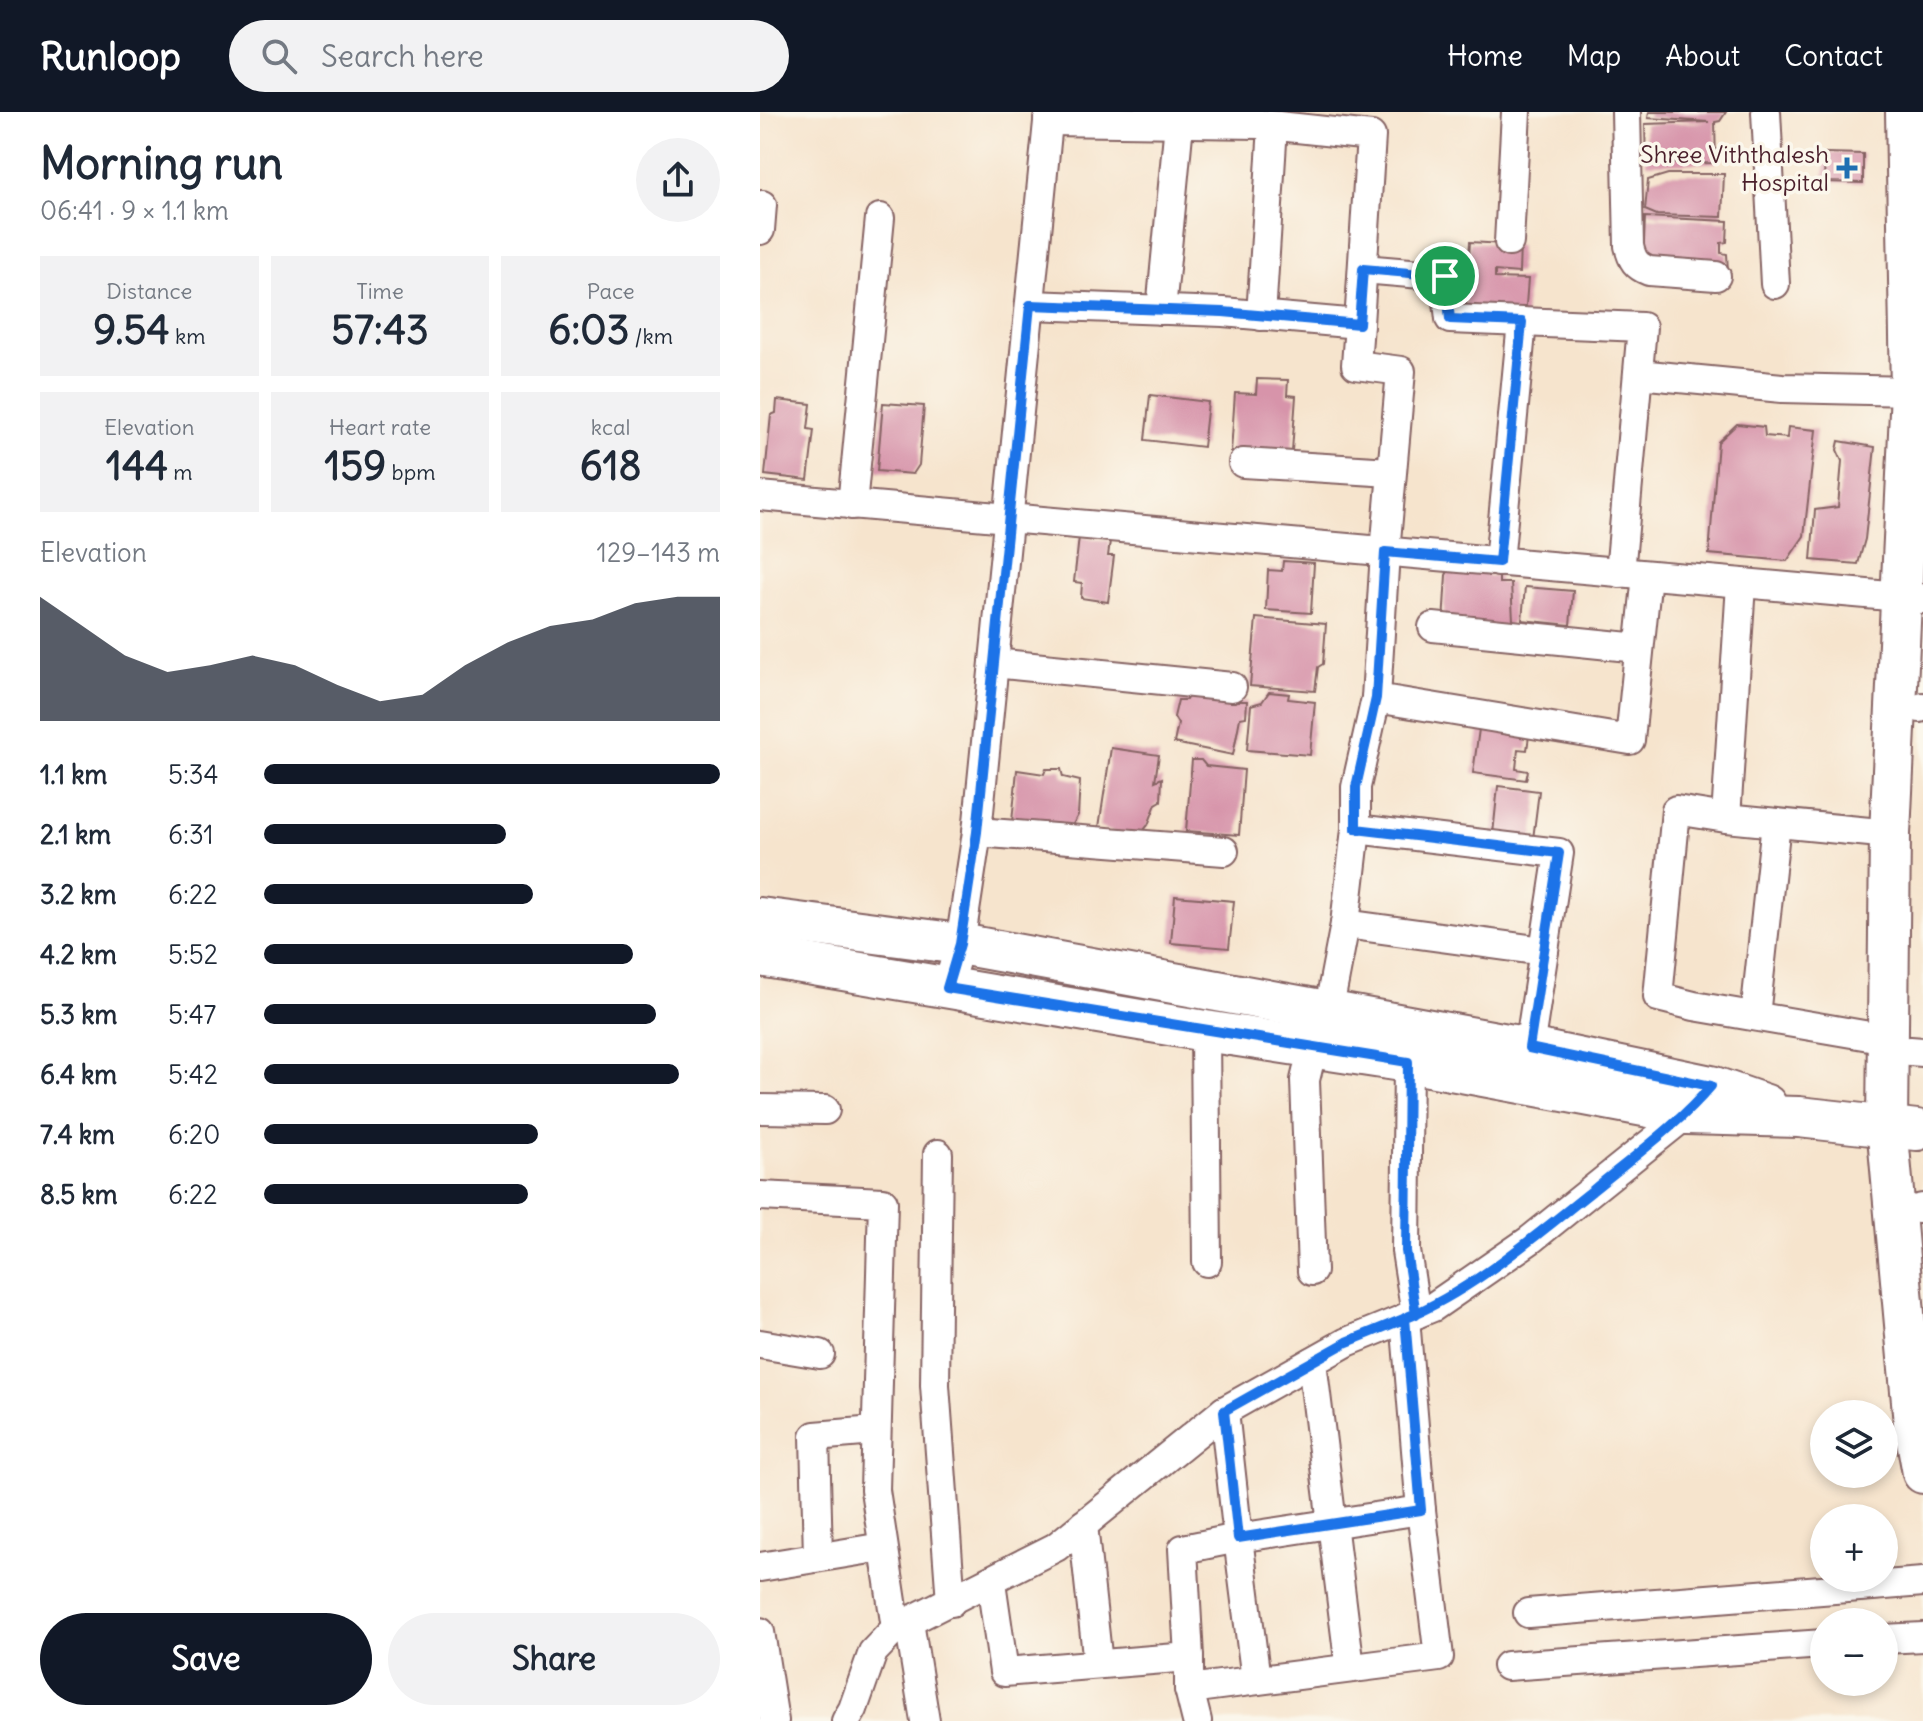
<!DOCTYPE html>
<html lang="en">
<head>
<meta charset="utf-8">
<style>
  body { margin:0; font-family:Delius,sans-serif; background:#f2f2f3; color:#1f2937; height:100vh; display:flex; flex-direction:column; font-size:30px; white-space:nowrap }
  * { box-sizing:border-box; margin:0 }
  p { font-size:26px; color:#747a83 }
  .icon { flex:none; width:44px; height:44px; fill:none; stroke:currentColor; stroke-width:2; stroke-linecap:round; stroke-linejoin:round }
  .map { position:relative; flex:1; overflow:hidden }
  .details { display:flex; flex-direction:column; background:#fff; width:760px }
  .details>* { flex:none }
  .buttons { position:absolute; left:1050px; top:1288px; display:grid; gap:16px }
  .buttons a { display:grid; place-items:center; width:88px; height:88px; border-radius:50%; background:#fff; box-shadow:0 4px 12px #0003; font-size:40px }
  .pin { position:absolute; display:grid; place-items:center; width:68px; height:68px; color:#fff; margin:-34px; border:4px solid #fff; border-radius:50%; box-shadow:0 2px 8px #0007 }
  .round { display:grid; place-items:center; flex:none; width:84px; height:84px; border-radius:42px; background:#f2f2f3 }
  .summary { display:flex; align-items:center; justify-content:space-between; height:136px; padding:0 40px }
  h1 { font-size:44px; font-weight:700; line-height:60px }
  .figures { display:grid; grid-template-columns:repeat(3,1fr); gap:12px; height:136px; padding:8px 40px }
  .figures div { display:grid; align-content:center; border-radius:0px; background:#f2f2f3; text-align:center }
  .figures b { font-size:40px; font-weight:700 }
  .figures small { font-size:22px; font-weight:400 }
  .figures p { font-size:22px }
  .chart { height:224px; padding:16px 40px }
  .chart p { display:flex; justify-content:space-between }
  .chart svg { width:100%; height:144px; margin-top:8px; fill:#111827; opacity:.7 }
  .button { display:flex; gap:16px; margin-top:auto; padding:16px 40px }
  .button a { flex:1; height:92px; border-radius:48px; background:#111827; color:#fff; font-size:32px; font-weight:700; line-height:92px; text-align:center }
  .button a+a { background:#f2f2f3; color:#1f2937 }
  ul { padding:0 40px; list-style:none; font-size:26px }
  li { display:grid; grid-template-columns:128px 96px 1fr; align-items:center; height:60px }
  li i { height:20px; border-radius:10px; background:#111827 }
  header { display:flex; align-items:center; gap:48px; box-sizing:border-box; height:112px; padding:0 40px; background:#111827; color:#fff }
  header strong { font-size:38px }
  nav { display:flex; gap:44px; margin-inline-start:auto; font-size:28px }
  .search { width:560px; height:72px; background:#f2f2f3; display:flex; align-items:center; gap:20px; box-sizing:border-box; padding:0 28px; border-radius:44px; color:#747a83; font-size:30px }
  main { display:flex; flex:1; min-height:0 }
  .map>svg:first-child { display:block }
  .building { fill:#d794aa }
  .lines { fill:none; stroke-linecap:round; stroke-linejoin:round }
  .street-casing { stroke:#866464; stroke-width:32 }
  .secondary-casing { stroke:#866464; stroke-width:44 }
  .street { stroke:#fff; stroke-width:28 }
  .secondary { stroke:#fff; stroke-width:40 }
  .route-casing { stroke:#fff; stroke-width:16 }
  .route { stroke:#1a73e8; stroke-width:10 }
  .poi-dot { fill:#1f6fb2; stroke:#fbf7ec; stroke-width:3 }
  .labels { text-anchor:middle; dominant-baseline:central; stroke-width:7; stroke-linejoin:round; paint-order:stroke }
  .poi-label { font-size:24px; fill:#4a1f2b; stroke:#fbf7ec; text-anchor:end }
</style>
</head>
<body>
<header>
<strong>Runloop</strong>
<div class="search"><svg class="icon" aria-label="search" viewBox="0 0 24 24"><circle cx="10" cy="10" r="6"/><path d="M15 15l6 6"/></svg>Search here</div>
<nav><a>Home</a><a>Map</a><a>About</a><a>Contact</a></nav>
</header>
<main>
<section class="details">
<div class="summary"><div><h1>Morning run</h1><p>06:41 · 9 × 1.1 km</p></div><a class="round"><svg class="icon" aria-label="share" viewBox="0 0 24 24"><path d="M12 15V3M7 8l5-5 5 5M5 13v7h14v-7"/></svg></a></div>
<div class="figures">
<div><p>Distance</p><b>9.54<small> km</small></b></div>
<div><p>Time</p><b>57:43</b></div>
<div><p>Pace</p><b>6:03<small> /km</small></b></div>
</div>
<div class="figures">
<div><p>Elevation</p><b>144<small> m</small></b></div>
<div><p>Heart rate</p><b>159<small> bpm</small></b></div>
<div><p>kcal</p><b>618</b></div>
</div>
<div class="chart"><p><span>Elevation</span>129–143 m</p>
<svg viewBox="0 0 160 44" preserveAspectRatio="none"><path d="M0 44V6L10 15L20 24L30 29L40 27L50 24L60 27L70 33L80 38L90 36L100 27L110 20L120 15L130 13L140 8L150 6L160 6V44z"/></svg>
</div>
<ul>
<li><b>1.1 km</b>5:34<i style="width:100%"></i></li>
<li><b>2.1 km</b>6:31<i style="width:53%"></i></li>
<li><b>3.2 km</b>6:22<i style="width:59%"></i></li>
<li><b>4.2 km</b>5:52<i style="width:81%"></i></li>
<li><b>5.3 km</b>5:47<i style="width:86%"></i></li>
<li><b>6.4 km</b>5:42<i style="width:91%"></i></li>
<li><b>7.4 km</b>6:20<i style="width:60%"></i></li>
<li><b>8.5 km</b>6:22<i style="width:58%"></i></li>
</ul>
<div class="button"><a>Save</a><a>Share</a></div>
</section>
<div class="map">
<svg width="1163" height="1609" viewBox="0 0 1163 1609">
  <rect width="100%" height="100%" fill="#fbf7ec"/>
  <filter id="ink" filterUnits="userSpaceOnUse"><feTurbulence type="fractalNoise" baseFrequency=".0125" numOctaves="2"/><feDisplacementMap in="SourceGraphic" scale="16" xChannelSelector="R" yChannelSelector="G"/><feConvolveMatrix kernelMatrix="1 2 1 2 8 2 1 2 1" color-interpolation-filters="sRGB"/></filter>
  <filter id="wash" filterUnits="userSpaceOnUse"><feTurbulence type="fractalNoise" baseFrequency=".006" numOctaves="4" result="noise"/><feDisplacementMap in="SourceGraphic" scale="32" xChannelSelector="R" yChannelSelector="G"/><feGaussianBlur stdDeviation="1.8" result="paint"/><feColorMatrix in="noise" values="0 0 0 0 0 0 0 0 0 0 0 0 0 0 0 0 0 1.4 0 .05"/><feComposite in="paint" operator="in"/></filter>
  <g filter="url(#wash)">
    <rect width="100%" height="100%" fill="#f6e4cd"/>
    <g id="blocks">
      <g class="building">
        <polygon points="889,0 966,0 960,9 955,10 956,51 886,52 885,12 949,10 888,6"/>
        <polygon points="1065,41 1103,42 1103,71 1064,70"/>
        <polygon points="908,62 964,62 962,105 897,103 885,98 888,68"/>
        <polygon points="885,105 968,109 967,130 961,131 961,141 967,142 968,159 883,155"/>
        <polygon points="710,130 760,133 759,161 735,159 735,166 768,167 765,206 705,202"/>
        <polygon points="497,267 528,268 527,283 536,284 532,339 521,343 471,340 475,281 496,282"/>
        <polygon points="390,283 448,290 443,335 385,328"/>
        <polygon points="17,288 51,292 48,317 54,318 48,368 5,363 11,303 16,301"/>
        <polygon points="123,291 164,294 159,353 153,362 117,359"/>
        <polygon points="977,312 1004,315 1005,324 1027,326 1028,315 1056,318 1044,424 1027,449 949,442 958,330"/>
        <polygon points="1079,329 1115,335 1105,427 1098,452 1051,448 1055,398 1078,395 1082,349 1077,338"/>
        <polygon points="319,425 350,429 348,444 354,444 348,490 321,486 322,471 314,470"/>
        <polygon points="523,449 554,451 551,501 506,498 508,458 522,459"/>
        <polygon points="691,454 723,457 728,464 739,463 739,471 751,471 753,508 749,515 683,511 686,463"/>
        <polygon points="765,475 813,479 810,513 762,508"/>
        <polygon points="496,506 566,512 563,552 558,555 555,579 490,574"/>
        <polygon points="432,578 479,579 478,589 487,589 486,605 480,606 473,643 414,631 418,612 414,605 418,588 426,588"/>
        <polygon points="509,580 529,582 528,587 555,590 550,643 487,638 491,593 502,590"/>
        <polygon points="719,617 770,617 767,638 758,637 756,657 768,659 766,668 713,661"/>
        <polygon points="351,636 399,643 395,669 402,666 401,689 396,692 388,713 375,729 339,715"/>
        <polygon points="432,648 441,648 446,654 484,658 479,723 426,719"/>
        <polygon points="286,657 301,657 303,665 320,669 318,703 312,714 252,710 257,658 284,662"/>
        <polygon points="738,674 779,679 773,727 733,722"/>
        <polygon points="415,784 474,789 469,836 411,831"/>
      </g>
    </g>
  </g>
  <g filter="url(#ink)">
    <use href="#blocks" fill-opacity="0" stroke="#866464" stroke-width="2"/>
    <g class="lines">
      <defs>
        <g id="street">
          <path d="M 866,0 L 869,134 C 872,148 876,154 889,159 L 956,164"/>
          <polyline points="1006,0 1015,172"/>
          <polyline points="0,118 2,93"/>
          <polyline points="749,130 756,0"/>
          <polyline points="603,157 685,164 690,207 882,215 860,461"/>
          <polyline points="270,193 463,200 599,212 611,24 500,12 288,9"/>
          <polyline points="401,198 419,11"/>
          <polyline points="501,204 513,14"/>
          <polyline points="878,262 1022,276 1151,279"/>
          <polyline points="483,351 631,360"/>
          <polyline points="0,384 1163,487"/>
          <polyline points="92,393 120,106"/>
          <polyline points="739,450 762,210"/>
          <polyline points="981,472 966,706 1130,722"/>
          <polyline points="673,515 879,536"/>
          <polyline points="234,551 472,575"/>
          <polyline points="616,586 870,628 887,463"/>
          <polyline points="1160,596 1163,595"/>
          <polyline points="966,706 916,698 898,885 934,894 1127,927"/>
          <polyline points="596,717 799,741 769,936"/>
          <polyline points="217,720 464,739"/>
          <polyline points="585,812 784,839"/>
          <polyline points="187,876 200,832 217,720 289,0"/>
          <polyline points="568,901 585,812 596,717 596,675 616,586 625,440 641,259 596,253 599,212"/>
          <polyline points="995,904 1016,711"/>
          <polyline points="445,919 447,1150"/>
          <polyline points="1150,939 1163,940"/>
          <polyline points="648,950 646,1139 656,1202"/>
          <polyline points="0,997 65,998"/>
          <polyline points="178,1042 175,1273 191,1490"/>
          <polyline points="0,1084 123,1090 115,1378 136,1516"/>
          <polyline points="1158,1097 1163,1096"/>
          <polyline points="552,1159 545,968 553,935"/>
          <polyline points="0,1232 60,1242"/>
          <polyline points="552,1250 590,1556"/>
          <polyline points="464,1299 478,1426 661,1398 645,1206"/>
          <polyline points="323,1413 338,1552"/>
          <polyline points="58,1445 55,1324 115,1319"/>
          <polyline points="0,1455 123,1435"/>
          <polyline points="231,1470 244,1560 429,1545 423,1437 478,1426 496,1568"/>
          <polyline points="768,1501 1163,1470"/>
          <polyline points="149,1510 165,1609"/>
          <polyline points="0,1520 14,1609"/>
          <polyline points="1124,1527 1163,1525"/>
          <polyline points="429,1545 429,1577 679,1545 661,1398"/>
          <polyline points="747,1554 1064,1532"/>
          <polyline points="429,1577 437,1609"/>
          <polyline points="86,1609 93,1597 113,1540 136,1516 296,1435 464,1299 587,1230 673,1195 770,1128 927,1002 935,993"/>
        </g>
        <g id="secondary">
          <polyline points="1146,0 1151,279 1130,722 1127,1013 1154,1312 1163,1361"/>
          <polyline points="0,806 200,832 769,936 951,974 1006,993"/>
          <polyline points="0,844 445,919 648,950 927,1002 1039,1005 1157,1018"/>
        </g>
      </defs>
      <use href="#street" class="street-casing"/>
      <use href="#secondary" class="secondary-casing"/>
      <use href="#street" class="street"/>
      <use href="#secondary" class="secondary"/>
    </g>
  </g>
  <g class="lines" filter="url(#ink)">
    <defs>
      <path id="route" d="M 685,164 L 603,157 L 599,212 L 463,200 L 270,193 L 217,720 L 200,832 L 187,876 L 648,950 L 646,1139 L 656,1202 L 587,1230 L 464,1299 L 478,1426 L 661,1398 L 645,1206 C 712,1179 775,1124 832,1079 C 873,1045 917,1014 951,974 L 769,936 L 799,741 L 596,717 L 596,675 L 616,586 L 625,440 L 739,450 L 762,210 L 690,207 L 685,164"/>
    </defs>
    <use href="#route" class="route-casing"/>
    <use href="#route" class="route"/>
  </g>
  <path class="poi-dot" d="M1083 44h8v8h8v8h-8v8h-8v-8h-8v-8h8z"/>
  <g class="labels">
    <g class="poi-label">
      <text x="1069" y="42">Shree Viththalesh<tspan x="1069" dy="28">Hospital</tspan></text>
    </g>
  </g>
</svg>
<div class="buttons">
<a><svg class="icon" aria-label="layers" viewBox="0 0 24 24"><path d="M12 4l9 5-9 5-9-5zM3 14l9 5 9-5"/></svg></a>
<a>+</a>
<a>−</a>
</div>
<div class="pin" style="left:685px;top:164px;background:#1e9e55"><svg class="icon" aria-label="arrive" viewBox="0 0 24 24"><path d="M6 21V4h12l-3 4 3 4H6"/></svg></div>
</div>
</main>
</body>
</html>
